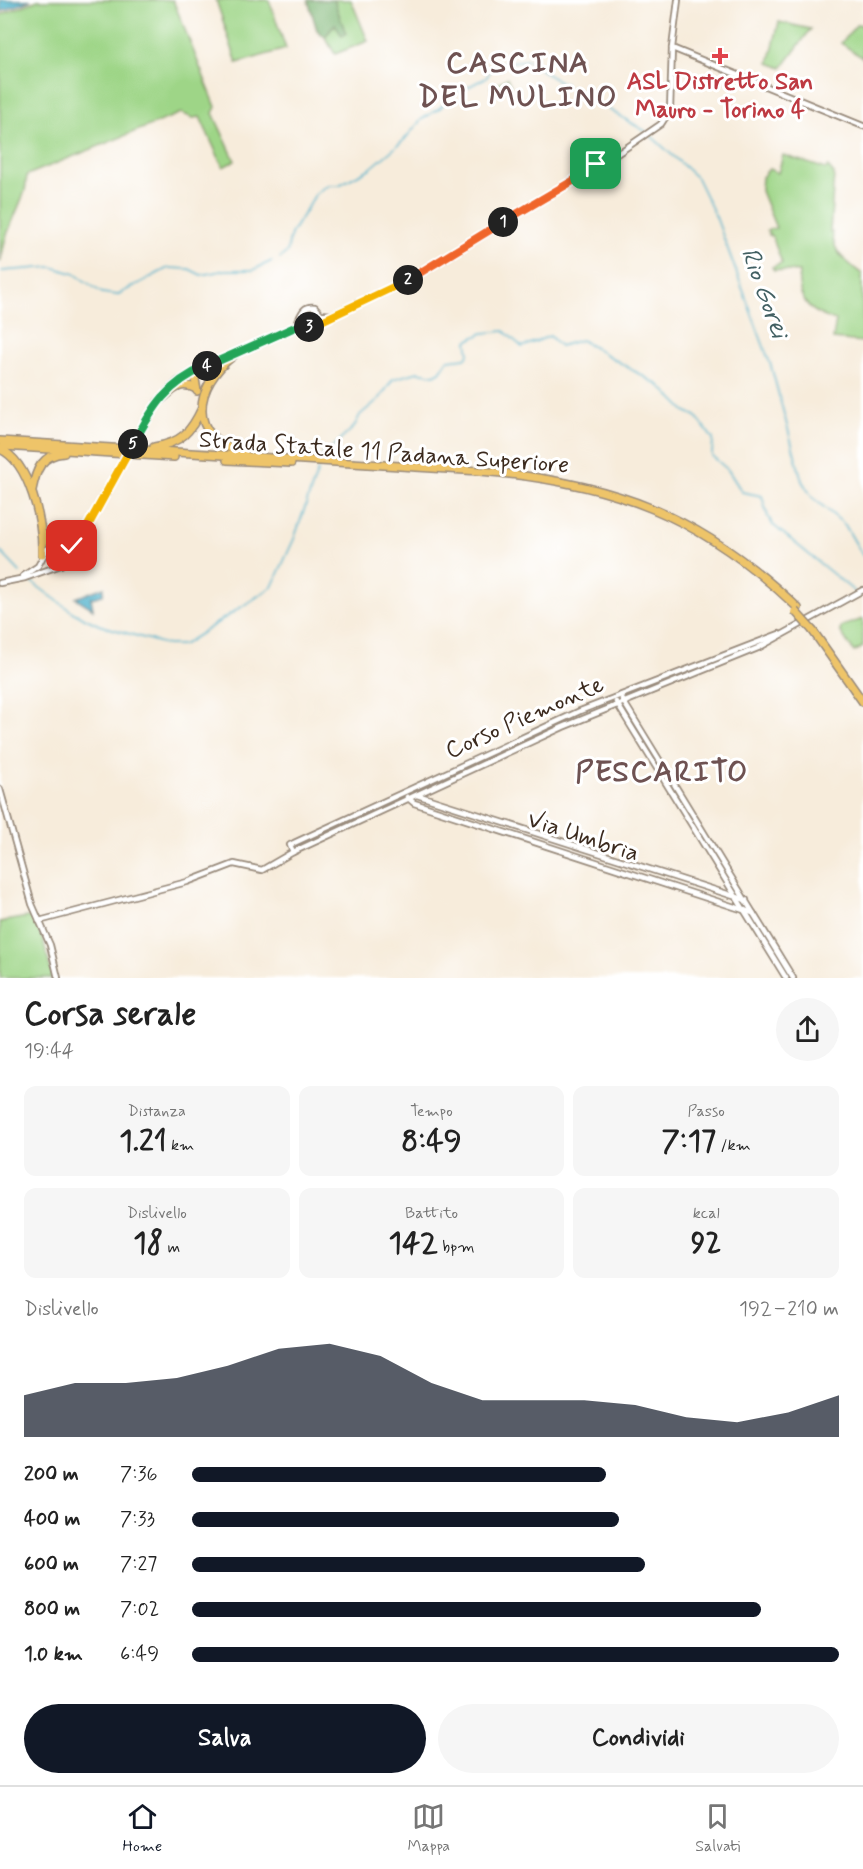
<!DOCTYPE html>
<html lang="it">
<head>
<meta charset="utf-8">
<style>
  body { margin:0; font-family:Mynerve,sans-serif; background:#f6f6f6; color:#222; height:100vh; display:flex; flex-direction:column; font-size:22px; white-space:nowrap }
  * { box-sizing:border-box; margin:0 }
  p { font-size:20px; color:#767676 }
  .icon { flex:none; width:33px; height:33px; fill:none; stroke:currentColor; stroke-width:2; stroke-linecap:round; stroke-linejoin:round }
  .map { position:relative; height:978px; overflow:hidden }
  .details { display:flex; flex-direction:column; background:#fff; flex:1 }
  .details>* { flex:none }
  .pin { position:absolute; display:grid; place-items:center; width:51px; height:51px; color:#fff; margin:-26px; border-radius:12px; box-shadow:0 3px 9px #0006 }
  .km { position:absolute; width:30px; height:30px; margin:-15px; border-radius:50%; background:#222; color:#fff; font-size:16px; line-height:30px; text-align:center }
  .round { display:grid; place-items:center; flex:none; width:63px; height:63px; border-radius:32px; background:#f6f6f6 }
  .head { display:flex; align-items:center; justify-content:space-between; height:102px; padding:0 24px }
  h1 { font-size:33px; font-weight:700; line-height:45px }
  .metrics { display:grid; grid-template-columns:repeat(3,1fr); gap:9px; height:102px; padding:6px 24px }
  .metrics div { display:grid; align-content:center; border-radius:12px; background:#f6f6f6; text-align:center }
  .metrics b { font-size:30px; font-weight:700 }
  .metrics small { font-size:16px; font-weight:400 }
  .metrics p { font-size:16px }
  .chart { height:168px; padding:12px 24px }
  .chart p { display:flex; justify-content:space-between }
  .chart svg { width:100%; height:108px; margin-top:6px; fill:#111827; opacity:.7 }
  .primary-button { display:flex; gap:12px; margin-top:auto; padding:12px 24px }
  .primary-button a { flex:1; height:69px; border-radius:36px; background:#111827; color:#fff; font-size:24px; font-weight:700; line-height:69px; text-align:center }
  .primary-button a+a { background:#f6f6f6; color:#222 }
  ul { padding:0 24px; list-style:none; font-size:20px }
  li { display:grid; grid-template-columns:96px 72px 1fr; align-items:center; height:45px }
  li i { height:15px; border-radius:8px; background:#111827 }
  .dock { display:flex; justify-content:space-around; align-items:center; height:84px; border-top:2px solid #e0e0e0; background:#fff; font-size:16px; color:#767676 }
  .dock a { display:grid; justify-items:center; gap:3px }
  .dock .active { color:#111827 }
  .map>svg:first-child { display:block }
  .green { fill:#9ed587; stroke:#6c8052; stroke-width:1.5 }
  .forest { fill:#7eb674; stroke:#5c7049; stroke-width:1.5 }
  .water { fill:#4cb0cb; stroke:#446d74; stroke-width:1.5 }
  .lines { fill:none; stroke-linecap:round; stroke-linejoin:round }
  .stream { stroke:#4cb0cb; stroke-width:1.5 }
  .minor-casing { stroke:#998b7c; stroke-width:8 }
  .highway-casing { stroke:#998b7c; stroke-width:10 }
  .minor { stroke:#fff; stroke-width:4.5 }
  .highway { stroke:#eec469; stroke-width:7 }
  .minor-bridge-casing { stroke:#998b7c; stroke-width:8; stroke-linecap:butt }
  .highway-bridge-casing { stroke:#998b7c; stroke-width:10; stroke-linecap:butt }
  .minor-bridge { stroke:#fff; stroke-width:4.5 }
  .highway-bridge { stroke:#eec469; stroke-width:7 }
  .split-1-casing { stroke:#fff; stroke-width:12 }
  .split-2-casing { stroke:#fff; stroke-width:12 }
  .split-3-casing { stroke:#fff; stroke-width:12 }
  .split-4-casing { stroke:#fff; stroke-width:12 }
  .split-5-casing { stroke:#fff; stroke-width:12 }
  .split-6-casing { stroke:#fff; stroke-width:12 }
  .split-1 { stroke:#f0652b; stroke-width:8 }
  .split-2 { stroke:#f0652b; stroke-width:8 }
  .split-3 { stroke:#f5b400; stroke-width:8 }
  .split-4 { stroke:#22a559; stroke-width:8 }
  .split-5 { stroke:#22a559; stroke-width:8 }
  .split-6 { stroke:#f5b400; stroke-width:8 }
  .health-dot { fill:#e0444e; stroke:#fff; stroke-width:2 }
  .labels { text-anchor:middle; dominant-baseline:central; stroke-width:6; stroke-linejoin:round; paint-order:stroke }
  .health-label { font-size:24px; font-weight:bold; fill:#be3a42; stroke:#fff }
  .street-label { font-size:24px; fill:#3b2a1e; stroke:#fff }
  .water-label { font-size:26px; font-style:italic; fill:#426063; stroke:#fff }
  .district-label { font-size:30px; font-weight:bold; letter-spacing:1.5px; fill:#6e5252; stroke:#fff }
</style>
</head>
<body>
<div class="map">
<svg width="863" height="978" viewBox="0 0 863 978">
  <rect width="100%" height="100%" fill="#fff"/>
  <filter id="ink" filterUnits="userSpaceOnUse"><feTurbulence type="fractalNoise" baseFrequency=".0167" numOctaves="2"/><feDisplacementMap in="SourceGraphic" scale="12" xChannelSelector="R" yChannelSelector="G"/><feConvolveMatrix kernelMatrix="1 2 1 2 8 2 1 2 1" color-interpolation-filters="sRGB"/></filter>
  <filter id="wash" filterUnits="userSpaceOnUse"><feTurbulence type="fractalNoise" baseFrequency=".008" numOctaves="4" result="noise"/><feDisplacementMap in="SourceGraphic" scale="24" xChannelSelector="R" yChannelSelector="G"/><feGaussianBlur stdDeviation="1.35" result="paint"/><feColorMatrix in="noise" values="0 0 0 0 0 0 0 0 0 0 0 0 0 0 0 0 0 1.4 0 .05"/><feComposite in="paint" operator="in"/></filter>
  <g filter="url(#wash)">
    <rect width="100%" height="100%" fill="#f7ecdb"/>
    <g class="green">
      <polygon points="38,0 173,0 216,107 213,113 235,161 223,167 200,117 193,118 181,113 27,175 25,191 6,237 0,263 0,15"/>
      <polygon points="216,0 269,0 286,49 237,63"/>
      <polygon points="334,0 351,0 368,41 335,54 325,37 335,24 345,34"/>
      <polygon points="779,22 811,29 782,68 769,63"/>
      <polygon points="857,24 863,25 863,58 841,43"/>
      <polygon points="507,78 511,86 496,95 491,87"/>
      <path d="M 783,155 L 826,169 L 828,167 L 834,174 L 830,232 L 832,232 C 834,255 846,261 862,274 L 863,342 L 833,339 L 836,320 C 811,315 796,299 799,272 L 774,270 L 772,267 L 782,263 L 772,236 L 769,235 L 767,230 L 776,228 L 761,191 L 762,177 L 769,169 L 778,173 Z"/>
      <polygon points="863,619 863,647 854,652 840,631 842,626"/>
      <polygon points="33,916 43,940 53,978 0,978 0,922"/>
    </g>
    <polygon class="forest" points="308,0 334,0 346,34 342,36 335,24 325,37 317,30"/>
    <g class="water">
      <polygon points="0,0 31,0 0,12"/>
      <polygon points="104,587 103,595 91,598 93,609 76,598"/>
    </g>
    <g class="lines">
      <g class="stream">
        <polyline points="571,87 645,131"/>
        <polyline points="649,134 697,178 716,217 771,366 802,481 812,497 845,525 863,556"/>
        <polyline points="280,258 287,252 291,234 315,195 323,188 330,185 339,185 371,168 404,140 421,120 441,107 449,97 487,77 494,64 528,60 551,77 565,84"/>
        <polyline points="2,271 52,267 75,274 102,293 117,295 168,268 189,269 201,275 226,270 253,270 272,261"/>
        <polyline points="322,457 325,450 334,446 354,427 360,415 380,398 393,379 418,372 434,375 440,372 448,360 465,358 469,354 467,341 483,333 504,331 522,347 550,336 560,346 581,340 660,386 685,411 696,416 713,439 712,456 728,470 742,492 762,496 768,517 773,525 855,592"/>
        <polyline points="0,551 20,572"/>
        <polyline points="29,580 74,613 99,625 168,645 183,645 272,587 294,539 318,470"/>
      </g>
    </g>
  </g>
  <g filter="url(#ink)">
    <g class="lines">
      <defs>
        <g id="minor">
          <polyline points="672,48 863,126"/>
          <polyline points="608,159 608,153 603,147 596,147 591,151 592,161 599,164 604,163 661,124 670,110 672,48 678,0"/>
          <path d="M 295,327 C 301,317 301,305 315,307 L 321,314 L 332,315"/>
          <polyline points="167,391 178,381 198,370 295,327 314,327 332,315 405,282 588,172 596,164"/>
          <polyline points="138,436 160,400"/>
          <polyline points="23,576 38,566 47,549 67,548 79,538"/>
          <polyline points="0,583 25,578 61,565 77,546 122,465"/>
          <polyline points="622,699 793,978"/>
          <polyline points="616,702 786,978"/>
          <polyline points="0,789 32,904 50,945 58,978"/>
          <polyline points="417,795 746,900"/>
          <polyline points="407,797 414,803 753,913"/>
          <polyline points="293,852 290,845 294,843 580,711 779,634"/>
          <polyline points="39,921 187,882 234,864 262,870 293,852 563,727 758,648 863,590"/>
        </g>
        <g id="highway">
          <path d="M 234,355 C 194,386 185,438 244,453"/>
          <polyline points="197,391 195,379 198,370"/>
          <path d="M 158,402 C 171,393 178,379 196,389"/>
          <path d="M 0,441 L 480,471 C 613,482 701,515 798,608"/>
          <polyline points="3,446 174,457"/>
          <path d="M 154,447 C 181,443 191,432 202,408"/>
          <path d="M 0,449 C 30,462 43,523 42,554"/>
          <polyline points="227,460 291,463"/>
          <path d="M 32,490 C 36,470 41,455 64,453"/>
          <polyline points="42,533 53,547"/>
          <polyline points="813,631 863,702"/>
        </g>
      </defs>
      <use href="#minor" class="minor-casing"/>
      <use href="#highway" class="highway-casing"/>
      <use href="#minor" class="minor"/>
      <use href="#highway" class="highway"/>
      <defs>
        <polyline id="minor-bridge" points="122,465 138,436"/>
        <polyline id="highway-bridge" points="795,611 813,631"/>
      </defs>
      <use href="#minor-bridge" class="minor-bridge-casing"/>
      <use href="#highway-bridge" class="highway-bridge-casing"/>
      <use href="#minor-bridge" class="minor-bridge"/>
      <use href="#highway-bridge" class="highway-bridge"/>
    </g>
  </g>
  <g class="lines" filter="url(#ink)">
    <defs>
      <polyline id="split-1" points="503,222 588,172 596,164"/>
      <polyline id="split-2" points="408,280 503,222"/>
      <polyline id="split-3" points="309,327 408,280"/>
      <polyline id="split-4" points="207,366 295,327 309,327"/>
      <path id="split-5" d="M 133,444 C 154,406 166,384 207,366"/>
      <polyline id="split-6" points="72,546 84,533 133,444"/>
    </defs>
    <use href="#split-1" class="split-1-casing"/>
    <use href="#split-2" class="split-2-casing"/>
    <use href="#split-3" class="split-3-casing"/>
    <use href="#split-4" class="split-4-casing"/>
    <use href="#split-5" class="split-5-casing"/>
    <use href="#split-6" class="split-6-casing"/>
    <use href="#split-1" class="split-1"/>
    <use href="#split-2" class="split-2"/>
    <use href="#split-3" class="split-3"/>
    <use href="#split-4" class="split-4"/>
    <use href="#split-5" class="split-5"/>
    <use href="#split-6" class="split-6"/>
  </g>
  <path class="health-dot" d="M717 47h6v6h6v6h-6v6h-6v-6h-6v-6h6z"/>
  <g class="labels">
    <g class="health-label">
      <text x="720" y="82">ASL Distretto San<tspan x="720" dy="28">Mauro - Torino 4</tspan></text>
    </g>
    <g class="street-label">
      <text transform="translate(384 453) rotate(4)">Strada Statale 11 Padana Superiore</text>
      <text transform="translate(525 718) rotate(-24)">Corso Piemonte</text>
      <text transform="translate(583 837) rotate(18)">Via Umbria</text>
    </g>
    <g class="water-label">
      <text transform="translate(764 293) rotate(70)">Rio Gorei</text>
    </g>
    <g class="district-label">
      <text x="518" y="63">CASCINA<tspan x="518" dy="34">DEL MULINO</tspan></text>
      <text x="662" y="772">PESCARITO</text>
    </g>
  </g>
</svg>
<div class="pin" style="left:596px;top:164px;background:#1e9e55"><svg class="icon" aria-label="arrive" viewBox="0 0 24 24"><path d="M6 21V4h12l-3 4 3 4H6"/></svg></div>
<div class="pin" style="left:72px;top:546px;background:#d93025"><svg class="icon" aria-label="check" viewBox="0 0 24 24"><path d="M5 12l5 5 9-10"/></svg></div>
<b class="km" style="left:503px;top:222px">1</b>
<b class="km" style="left:408px;top:280px">2</b>
<b class="km" style="left:309px;top:327px">3</b>
<b class="km" style="left:207px;top:366px">4</b>
<b class="km" style="left:133px;top:444px">5</b>
</div>
<section class="details">
<div class="head"><div><h1>Corsa serale</h1><p>19:44</p></div><a class="round"><svg class="icon" aria-label="share" viewBox="0 0 24 24"><path d="M12 15V3M7 8l5-5 5 5M5 13v7h14v-7"/></svg></a></div>
<div class="metrics">
<div><p>Distanza</p><b>1.21<small> km</small></b></div>
<div><p>Tempo</p><b>8:49</b></div>
<div><p>Passo</p><b>7:17<small> /km</small></b></div>
</div>
<div class="metrics">
<div><p>Dislivello</p><b>18<small> m</small></b></div>
<div><p>Battito</p><b>142<small> bpm</small></b></div>
<div><p>kcal</p><b>92</b></div>
</div>
<div class="chart"><p><span>Dislivello</span>192–210 m</p>
<svg viewBox="0 0 160 44" preserveAspectRatio="none"><path d="M0 44V27L10 22L20 22L30 20L40 15L50 8L60 6L70 11L80 22L90 29L100 29L110 29L120 31L130 36L140 38L150 34L160 27V44z"/></svg>
</div>
<ul>
<li><b>200 m</b>7:36<i style="width:64%"></i></li>
<li><b>400 m</b>7:33<i style="width:66%"></i></li>
<li><b>600 m</b>7:27<i style="width:70%"></i></li>
<li><b>800 m</b>7:02<i style="width:88%"></i></li>
<li><b>1.0 km</b>6:49<i style="width:100%"></i></li>
</ul>
<div class="primary-button"><a>Salva</a><a>Condividi</a></div>
</section>
<nav class="dock">
<a class="active"><svg class="icon" aria-label="home" viewBox="0 0 24 24"><path d="M3 11l9-7 9 7M6 9v11h12V9"/></svg>Home</a>
<a><svg class="icon" aria-label="map" viewBox="0 0 24 24"><path d="M3 6l6-2 6 2 6-2v14l-6 2-6-2-6 2zM9 4v14M15 6v14"/></svg>Mappa</a>
<a><svg class="icon" aria-label="saved" viewBox="0 0 24 24"><path d="M7 4h10v16l-5-4-5 4z"/></svg>Salvati</a>
</nav>
</body>
</html>
